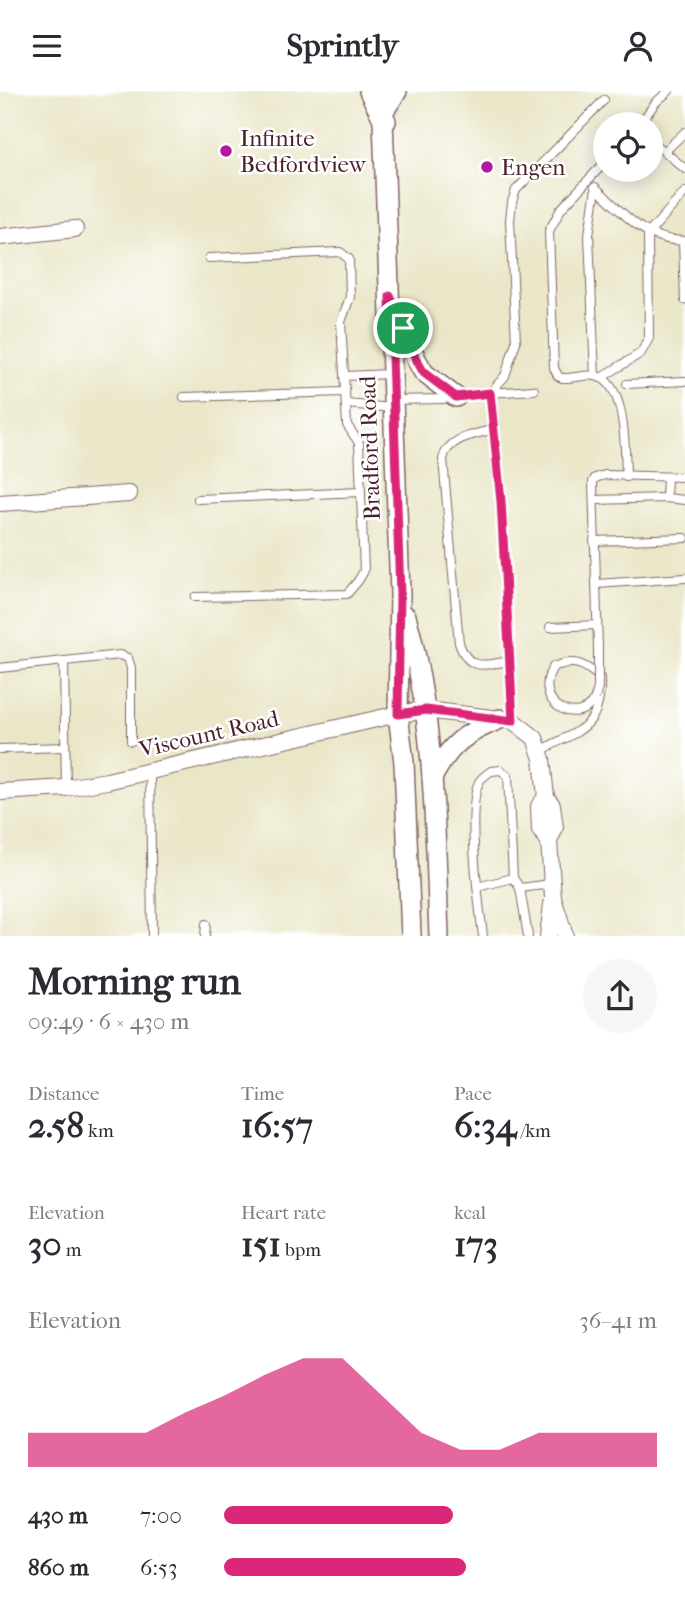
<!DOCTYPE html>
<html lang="en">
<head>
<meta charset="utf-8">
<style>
  body { margin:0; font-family:"IM FELL French Canon",serif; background:#f7f7f7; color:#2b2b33; height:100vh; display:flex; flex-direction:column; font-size:26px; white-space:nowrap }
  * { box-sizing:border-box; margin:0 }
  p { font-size:23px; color:#7c7c81 }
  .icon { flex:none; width:38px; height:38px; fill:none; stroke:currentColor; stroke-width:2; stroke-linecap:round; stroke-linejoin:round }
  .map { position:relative; height:845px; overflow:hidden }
  .drawer { display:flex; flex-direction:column; background:#fff; flex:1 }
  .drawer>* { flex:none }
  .buttons { position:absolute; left:593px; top:21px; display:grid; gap:14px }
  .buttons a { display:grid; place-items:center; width:70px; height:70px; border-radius:50%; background:#fff; box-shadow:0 4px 18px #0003; font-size:35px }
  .pin { position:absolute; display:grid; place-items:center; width:60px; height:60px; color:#fff; margin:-30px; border:4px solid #fff; border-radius:50%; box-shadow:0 2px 7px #0007 }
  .round { display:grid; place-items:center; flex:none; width:74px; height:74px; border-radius:37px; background:#f7f7f7 }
  .headline { display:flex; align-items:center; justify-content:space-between; height:119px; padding:0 28px }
  h1 { font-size:38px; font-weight:700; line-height:52px }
  .figures { display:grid; grid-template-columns:repeat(3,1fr); gap:10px; height:119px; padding:7px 28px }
  .figures div { display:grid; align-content:center }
  .figures b { font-size:35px; font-weight:700 }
  .figures small { font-size:19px; font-weight:400 }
  .figures p { font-size:19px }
  .chart { height:196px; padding:14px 28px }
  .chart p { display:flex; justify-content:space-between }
  .chart svg { width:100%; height:126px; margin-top:7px; fill:#db2777; opacity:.7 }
  ul { padding:0 28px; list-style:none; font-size:23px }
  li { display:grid; grid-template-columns:112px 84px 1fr; align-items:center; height:52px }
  li i { height:18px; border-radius:9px; background:#db2777 }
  header { display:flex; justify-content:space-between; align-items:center; height:91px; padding:0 28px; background:#fff; font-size:32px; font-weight:700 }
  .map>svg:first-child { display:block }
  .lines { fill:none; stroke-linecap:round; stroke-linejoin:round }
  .service-casing { stroke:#826562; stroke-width:10 }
  .minor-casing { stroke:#826562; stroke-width:18 }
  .tertiary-casing { stroke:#826562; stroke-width:22 }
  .secondary-casing { stroke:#826562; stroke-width:24 }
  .service { stroke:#fff; stroke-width:8 }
  .minor { stroke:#fff; stroke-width:16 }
  .tertiary { stroke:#fff; stroke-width:19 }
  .secondary { stroke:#fff; stroke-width:21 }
  .service-bridge-casing { stroke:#826562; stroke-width:10; stroke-linecap:butt }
  .service-bridge { stroke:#fff; stroke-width:8 }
  .route-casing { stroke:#fff; stroke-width:14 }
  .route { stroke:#db2777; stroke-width:9 }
  .poi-dot { fill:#b5179e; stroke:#fff; stroke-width:2.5 }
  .labels { text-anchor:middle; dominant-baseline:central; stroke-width:5; stroke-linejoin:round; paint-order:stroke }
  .poi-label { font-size:23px; fill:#4a1f2b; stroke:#fff; text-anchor:start }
  .street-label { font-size:23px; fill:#4a1f2b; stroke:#fff }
</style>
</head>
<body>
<header><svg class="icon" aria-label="menu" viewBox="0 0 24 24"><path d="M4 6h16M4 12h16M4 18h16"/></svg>Sprintly<svg class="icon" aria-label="person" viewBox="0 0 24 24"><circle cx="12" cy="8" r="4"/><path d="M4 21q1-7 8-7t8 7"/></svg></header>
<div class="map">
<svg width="685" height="845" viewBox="0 0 685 845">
  <rect width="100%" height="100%" fill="#fff"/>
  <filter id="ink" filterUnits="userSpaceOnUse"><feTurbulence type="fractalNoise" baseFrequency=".0143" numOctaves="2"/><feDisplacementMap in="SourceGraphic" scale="14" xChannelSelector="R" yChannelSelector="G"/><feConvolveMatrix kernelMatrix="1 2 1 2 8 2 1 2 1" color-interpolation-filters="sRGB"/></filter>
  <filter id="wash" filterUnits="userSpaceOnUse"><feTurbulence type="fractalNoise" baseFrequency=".00686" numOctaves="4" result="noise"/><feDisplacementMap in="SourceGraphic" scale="28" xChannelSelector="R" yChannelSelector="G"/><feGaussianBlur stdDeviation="1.57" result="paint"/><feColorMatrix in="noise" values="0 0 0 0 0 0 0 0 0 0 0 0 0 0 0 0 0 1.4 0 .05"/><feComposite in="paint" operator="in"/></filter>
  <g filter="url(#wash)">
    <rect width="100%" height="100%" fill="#eae6c8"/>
  </g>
  <g filter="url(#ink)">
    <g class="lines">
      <defs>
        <g id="service">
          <polyline points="640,33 656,11 669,0"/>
          <polyline points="651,49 685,78"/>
          <polyline points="665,60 685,41"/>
          <path d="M 606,70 L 561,118 L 549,140 L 554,277 L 558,285 L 562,287 C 573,288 585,283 595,285 C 627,289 625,363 626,386"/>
          <path d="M 595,96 C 624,122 643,150 685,150"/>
          <polyline points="683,150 685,209"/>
          <polyline points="344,285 390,283"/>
          <polyline points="595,285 589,144 596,97"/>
          <polyline points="601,287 641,262 649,247 648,143 685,101"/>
          <polyline points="627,293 685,290"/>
          <polyline points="184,306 345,301"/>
          <polyline points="393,309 442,308 490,302 505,285 516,251 510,129 512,111 516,99 604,9"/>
          <polyline points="346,313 393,317"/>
          <path d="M 494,338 C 475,344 448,346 443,368 L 459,552 C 469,581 483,574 510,570"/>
          <polyline points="666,407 667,387"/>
          <polyline points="198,408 361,401"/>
          <polyline points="594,409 666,407 685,409"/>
          <polyline points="594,450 685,447"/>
          <polyline points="597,493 685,487"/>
          <polyline points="195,506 347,503 358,490 364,480 359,352 347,334 341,231 350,206 349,168 340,161 209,167"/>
          <polyline points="550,536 597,534"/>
          <polyline points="598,557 593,391 595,387 605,384 685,386"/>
          <polyline points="64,570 66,697"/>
          <polyline points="0,577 120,564 128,567 131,577 131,650"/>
          <polyline points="513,630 501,410 490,302 534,299"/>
          <polyline points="0,658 65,656"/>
          <path d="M 540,660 C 579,639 602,637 600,587 C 584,572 574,568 553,576 C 531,612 579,638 595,607"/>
          <polyline points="150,680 152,845"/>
          <polyline points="477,796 513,787"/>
          <polyline points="520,797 552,793"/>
          <polyline points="205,845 206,833"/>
          <path d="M 483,845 C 479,813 466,719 479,691 C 481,687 487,683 491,680 L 501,679 L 508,685 L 513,787 L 520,797 L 528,845"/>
        </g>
        <g id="minor">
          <polyline points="0,146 75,138"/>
          <polyline points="0,412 129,403"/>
          <polyline points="0,701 66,697 107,690 398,623 426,619 500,628 513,630 535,647 542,668 546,706 552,714 555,737 549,750 553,807 565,845"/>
          <polyline points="546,706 539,715 540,739 549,750"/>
          <polyline points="548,845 552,813"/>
        </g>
        <g id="tertiary">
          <polyline points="382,0 400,503 398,623 404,672 411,845"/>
          <polyline points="396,219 416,268 424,282 456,306"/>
          <path d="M 406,525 C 435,628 435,738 439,845"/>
          <path d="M 432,687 C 450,653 465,642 500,628"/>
        </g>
        <g id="secondary">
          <polyline points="370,0 385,30"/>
          <polyline points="384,18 396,0"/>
        </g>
      </defs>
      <use href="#service" class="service-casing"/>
      <use href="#minor" class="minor-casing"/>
      <use href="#tertiary" class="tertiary-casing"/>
      <use href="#secondary" class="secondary-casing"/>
      <use href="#service" class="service"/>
      <use href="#minor" class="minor"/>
      <use href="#tertiary" class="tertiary"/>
      <use href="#secondary" class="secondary"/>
      <defs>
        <polyline id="service-bridge" points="595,607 598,597 598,557"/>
      </defs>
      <use href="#service-bridge" class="service-bridge-casing"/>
      <use href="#service-bridge" class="service-bridge"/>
    </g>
  </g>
  <g class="lines" filter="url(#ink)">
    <defs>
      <polygon id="route" points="390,205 416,268 424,282 456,306 490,302 501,410 513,630 426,619 398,623 400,503"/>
    </defs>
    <use href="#route" class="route-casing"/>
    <use href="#route" class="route"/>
  </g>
  <g class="poi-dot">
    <circle cx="226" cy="60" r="7"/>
    <circle cx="487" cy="76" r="7"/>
  </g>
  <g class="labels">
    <g class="poi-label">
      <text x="240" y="47">Infinite<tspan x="240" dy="26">Bedfordview</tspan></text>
      <text x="501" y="76">Engen</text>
    </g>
    <g class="street-label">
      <text transform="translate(370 357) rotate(-92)">Bradford Road</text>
      <text transform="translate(209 643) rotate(-13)">Viscount Road</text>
    </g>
  </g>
</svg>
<div class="buttons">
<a><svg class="icon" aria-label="locate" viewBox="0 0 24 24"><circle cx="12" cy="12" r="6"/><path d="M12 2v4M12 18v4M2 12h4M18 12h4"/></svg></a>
</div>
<div class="pin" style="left:403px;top:237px;background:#1e9e55"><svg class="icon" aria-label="arrive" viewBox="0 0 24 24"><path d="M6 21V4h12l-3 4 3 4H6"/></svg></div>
</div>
<section class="drawer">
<div class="headline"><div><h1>Morning run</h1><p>09:49 · 6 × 430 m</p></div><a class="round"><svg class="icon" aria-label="share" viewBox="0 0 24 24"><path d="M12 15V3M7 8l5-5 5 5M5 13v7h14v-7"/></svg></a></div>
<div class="figures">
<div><p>Distance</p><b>2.58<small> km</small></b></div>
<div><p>Time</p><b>16:57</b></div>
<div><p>Pace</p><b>6:34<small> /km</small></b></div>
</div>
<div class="figures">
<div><p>Elevation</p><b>30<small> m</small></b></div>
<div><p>Heart rate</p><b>151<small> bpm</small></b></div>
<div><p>kcal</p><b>173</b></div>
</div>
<div class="chart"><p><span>Elevation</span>36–41 m</p>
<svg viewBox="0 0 160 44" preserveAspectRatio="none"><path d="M0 44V32L10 32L20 32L30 32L40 25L50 19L60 12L70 6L80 6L90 19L100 32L110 38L120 38L130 32L140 32L150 32L160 32V44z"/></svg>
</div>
<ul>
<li><b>430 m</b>7:00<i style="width:53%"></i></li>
<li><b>860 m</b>6:53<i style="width:56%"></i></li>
</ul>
</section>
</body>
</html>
